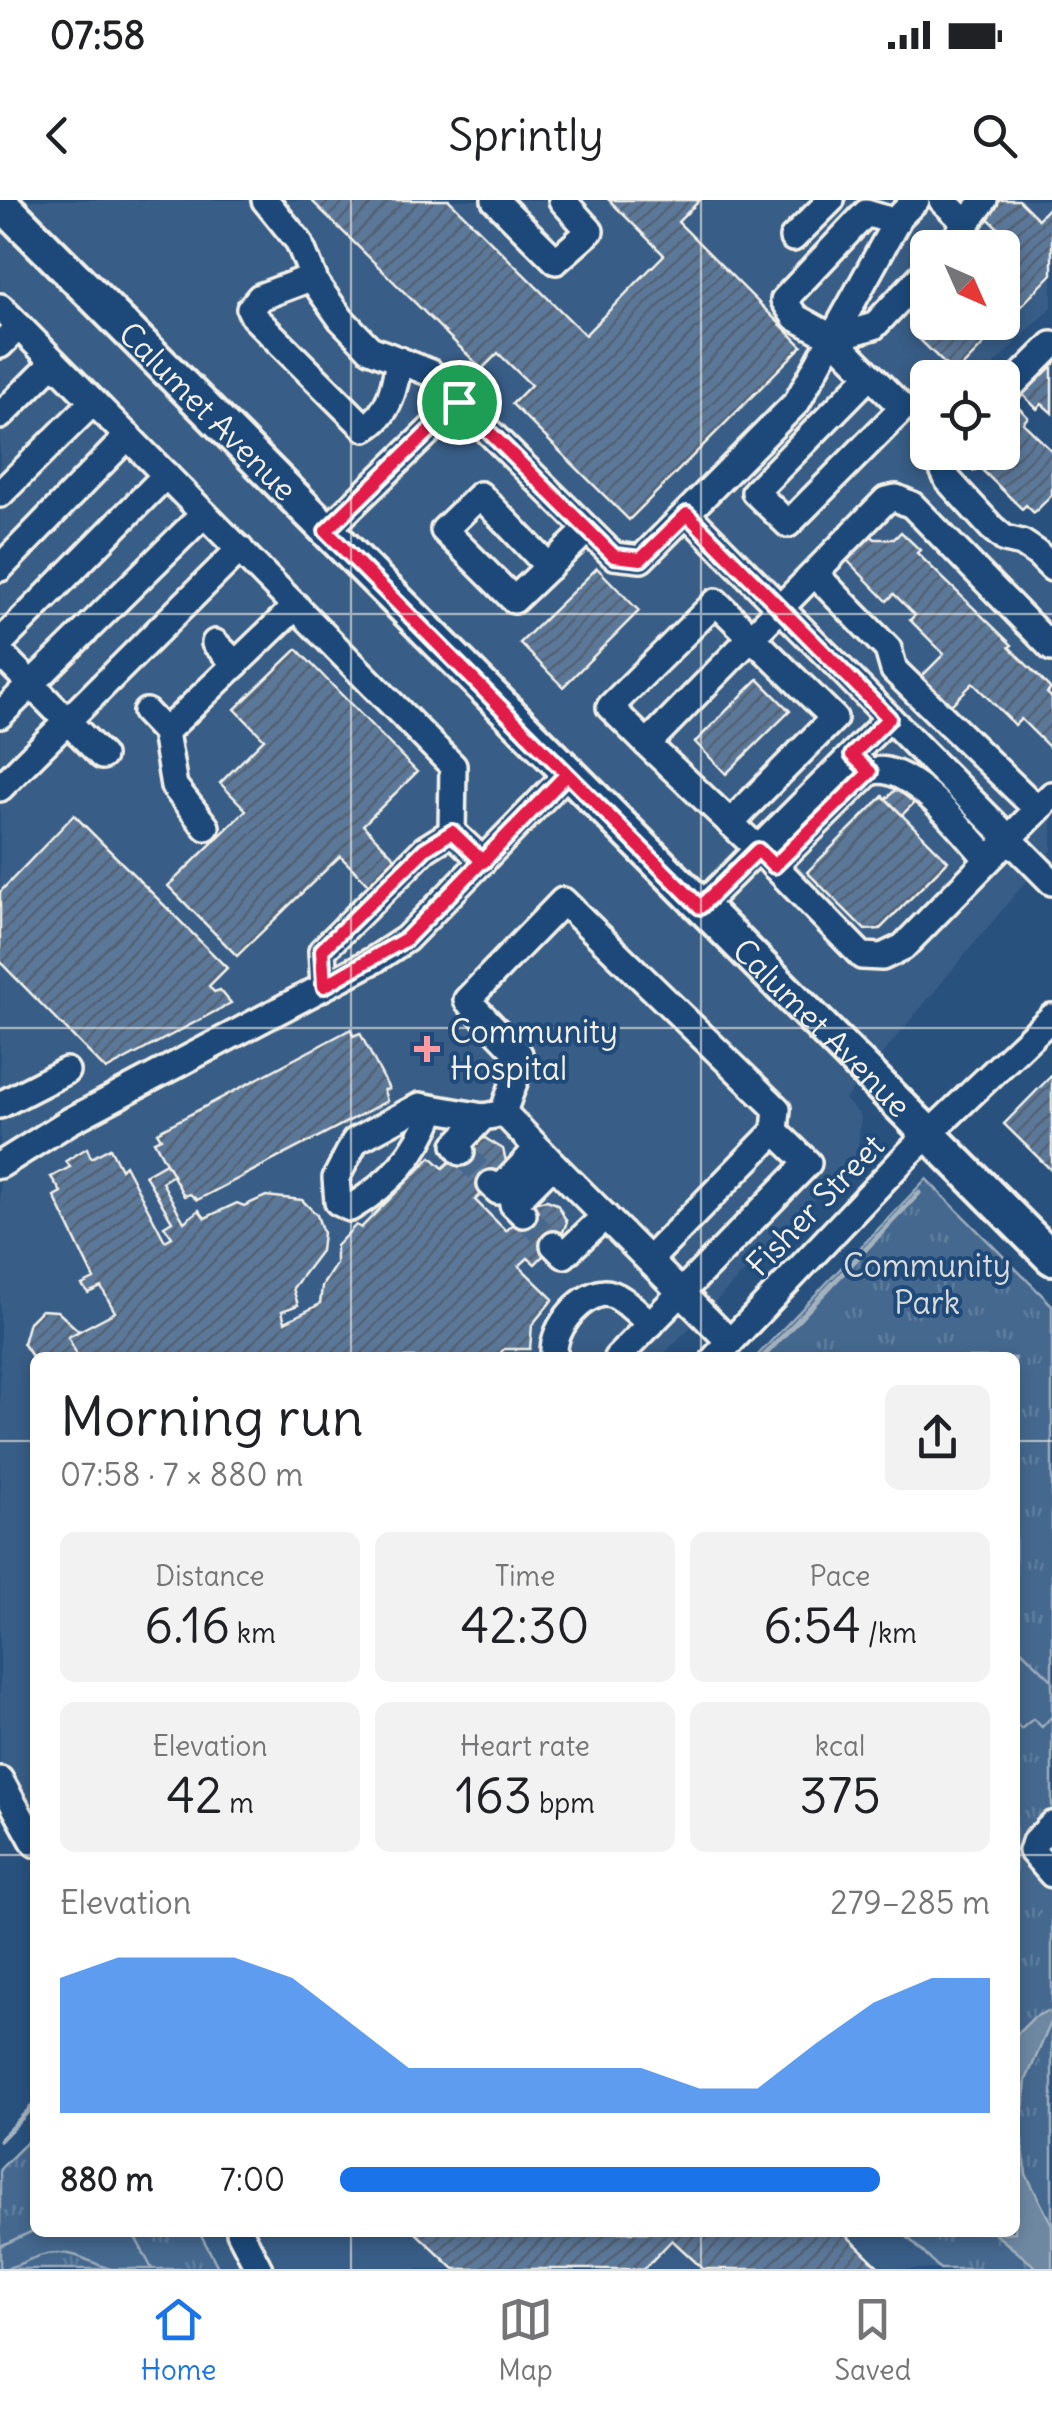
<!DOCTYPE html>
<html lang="en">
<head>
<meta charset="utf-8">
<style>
  body { margin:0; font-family:Delius,sans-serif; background:#f2f2f2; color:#202124; height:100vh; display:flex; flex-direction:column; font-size:38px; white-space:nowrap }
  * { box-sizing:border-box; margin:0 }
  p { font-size:32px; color:#757577 }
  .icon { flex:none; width:55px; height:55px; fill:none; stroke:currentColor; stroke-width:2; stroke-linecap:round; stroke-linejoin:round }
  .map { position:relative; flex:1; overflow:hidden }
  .sheet { position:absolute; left:30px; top:1152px; width:990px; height:885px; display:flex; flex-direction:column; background:#fff; border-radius:15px; box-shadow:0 5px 15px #0003 }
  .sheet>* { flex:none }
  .needle { width:65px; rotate:135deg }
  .controls { position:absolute; left:910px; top:30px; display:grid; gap:20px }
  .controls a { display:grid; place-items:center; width:110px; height:110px; border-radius:15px; background:#fff; box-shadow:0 5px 15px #0003; font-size:50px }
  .pin { position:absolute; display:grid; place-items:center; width:85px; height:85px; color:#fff; margin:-42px; border:5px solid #fff; border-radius:50%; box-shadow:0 2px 10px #0007 }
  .round { display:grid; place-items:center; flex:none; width:105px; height:105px; border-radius:15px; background:#f2f2f2 }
  .headline { display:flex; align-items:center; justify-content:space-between; height:170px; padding:0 30px }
  h1 { font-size:55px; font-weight:600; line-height:75px }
  .figures { display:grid; grid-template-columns:repeat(3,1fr); gap:15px; height:170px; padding:10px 30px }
  .figures div { display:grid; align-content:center; border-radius:15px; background:#f2f2f2; text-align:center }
  .figures b { font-size:50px; font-weight:600 }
  .figures small { font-size:28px; font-weight:400 }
  .figures p { font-size:28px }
  .chart { height:280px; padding:20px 30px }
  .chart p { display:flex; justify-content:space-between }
  .chart svg { width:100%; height:180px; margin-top:10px; fill:#1a73e8; opacity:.7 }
  ul { padding:0 30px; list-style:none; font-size:32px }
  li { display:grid; grid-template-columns:160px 120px 1fr; align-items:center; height:75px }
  li i { height:25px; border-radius:12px; background:#1a73e8 }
  .status { display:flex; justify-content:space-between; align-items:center; height:70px; padding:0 50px; background:#fff; direction:ltr }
  .status svg { height:28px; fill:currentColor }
  header { display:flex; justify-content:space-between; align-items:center; height:130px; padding:0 30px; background:#fff; font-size:45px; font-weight:600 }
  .menu { display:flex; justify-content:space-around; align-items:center; height:140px; border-top:2px solid #e0e0e0; background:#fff; font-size:28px; color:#757577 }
  .menu a { display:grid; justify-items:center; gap:5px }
  .menu .on { color:#1a73e8 }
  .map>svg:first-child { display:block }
  .built { fill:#375d86; fill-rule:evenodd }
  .park { fill:url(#park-tufts); stroke:#9cacbb; stroke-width:2.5 }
  .pitch { fill:#45688e; stroke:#9cacbb; stroke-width:2.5 }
  .water { fill:#6e88a2; stroke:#a4b2be; stroke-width:2.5 }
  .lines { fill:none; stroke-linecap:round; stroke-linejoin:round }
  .stream { stroke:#a4b2be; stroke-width:5 }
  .building { fill:url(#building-hatch); stroke:#f4f1e8; stroke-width:2.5 }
  .minor-tunnel { stroke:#47698e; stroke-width:25; stroke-dasharray:25 12; stroke-linecap:butt }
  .minor-casing { stroke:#f4f1e8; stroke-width:32 }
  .major-casing { stroke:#f4f1e8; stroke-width:40 }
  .minor { stroke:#1f4a7a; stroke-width:25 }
  .major { stroke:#1f4a7a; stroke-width:32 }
  .route-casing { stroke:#fff; stroke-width:20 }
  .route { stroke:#e11d48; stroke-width:12 }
  .grid { fill:none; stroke:#f4f1e8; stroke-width:2.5; stroke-opacity:0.55 }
  .poi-dot { fill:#ff9aa2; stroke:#1f4a7a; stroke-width:4 }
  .labels { text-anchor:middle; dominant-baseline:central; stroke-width:8; stroke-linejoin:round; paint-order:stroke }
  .street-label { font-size:32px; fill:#f4f1e8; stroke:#1f4a7a }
  .poi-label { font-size:32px; fill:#f4f1e8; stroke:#1f4a7a; text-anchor:start }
  .park-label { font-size:32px; fill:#dadcda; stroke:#1f4a7a }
</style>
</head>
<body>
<div class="status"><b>07:58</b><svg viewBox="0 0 49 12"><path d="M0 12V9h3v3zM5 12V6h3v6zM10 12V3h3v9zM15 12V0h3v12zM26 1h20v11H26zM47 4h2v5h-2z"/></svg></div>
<header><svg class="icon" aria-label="back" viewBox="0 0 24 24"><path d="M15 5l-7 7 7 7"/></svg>Sprintly<svg class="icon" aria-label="search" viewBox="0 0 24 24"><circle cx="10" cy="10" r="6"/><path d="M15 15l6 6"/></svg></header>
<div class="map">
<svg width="1052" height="2069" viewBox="0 0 1052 2069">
  <defs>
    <pattern id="park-tufts" width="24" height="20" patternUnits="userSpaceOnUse" patternTransform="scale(2.5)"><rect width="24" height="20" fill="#45688e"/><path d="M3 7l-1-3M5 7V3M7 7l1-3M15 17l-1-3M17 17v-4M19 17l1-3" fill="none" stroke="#607e9e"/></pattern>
    <pattern id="building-hatch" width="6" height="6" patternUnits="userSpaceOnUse" patternTransform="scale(2.5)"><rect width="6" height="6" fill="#5b7899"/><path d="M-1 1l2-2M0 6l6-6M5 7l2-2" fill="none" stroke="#536274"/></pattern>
  </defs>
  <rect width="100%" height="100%" fill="#28517e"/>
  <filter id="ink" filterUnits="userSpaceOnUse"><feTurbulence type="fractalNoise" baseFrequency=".01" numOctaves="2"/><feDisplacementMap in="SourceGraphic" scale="20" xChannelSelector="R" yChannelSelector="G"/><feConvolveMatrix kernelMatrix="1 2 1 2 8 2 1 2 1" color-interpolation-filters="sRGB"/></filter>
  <g filter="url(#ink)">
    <g class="built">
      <path d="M 0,0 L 1052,0 L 1052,107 L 981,177 L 928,178 L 927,231 L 923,236 L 927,242 L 928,252 L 937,253 L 1052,387 L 1052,650 L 845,899 L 861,916 L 857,957 L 661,1157 L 35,1158 L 35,1639 L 0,1573 ZM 928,48 L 1002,48 L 1002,122 L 928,122 Z"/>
      <polygon points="35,1934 35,2032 903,2032 940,2069 0,2069 0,1969"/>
    </g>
    <g class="park">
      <polygon points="926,979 1052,1105 1052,2069 940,2069 903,2033 1015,2032 1015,1158 755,1158"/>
      <polygon points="35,1934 35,2032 200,2033 219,2069 0,2069 0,1969"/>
    </g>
    <g class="pitch">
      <polygon points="1015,1444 1052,1480 1052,1516 1042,1527 1033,1519 1021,1529 1015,1523"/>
      <path d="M 35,2030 L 88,2033 L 99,2037 L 98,2033 L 133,2033 L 152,2069 C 140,2069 125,2069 112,2069 C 95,2066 80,2053 60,2053 C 35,2052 20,2068 0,2069 L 0,2046 Z"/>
    </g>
    <polygon class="water" points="1047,1811 1052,1814 1052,1820 1026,1880 1021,1930 1026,1974 1052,2025 1052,2069 1038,2069 994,2033 1015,2032 1015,1836 1033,1818"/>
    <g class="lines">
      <g class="stream">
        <polyline points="762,1158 919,993"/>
        <polyline points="0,1940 35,1904"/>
      </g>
    </g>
    <g class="building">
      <polygon points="311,0 449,0 585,135 664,55 609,0 700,0 678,22 802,146 629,320 512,204 531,185 498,153 482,169"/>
      <polygon points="990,0 1019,0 1038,19 1052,4 1052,74 955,174 917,137 931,122 1002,122 1002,49 1011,40 980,11"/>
      <polygon points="1052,160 1052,213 1042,204 1037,209 1020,192"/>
      <polygon points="1011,200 1028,217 1023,223 1052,251 1052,295 1034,313 1026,305 1022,309 979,267 974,271 958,255 960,252 1002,252 1002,209"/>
      <polygon points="901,332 920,350 917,353 1012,445 1009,447 1051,489 1047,493 1052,498 1052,550 1021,519 1015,525 973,483 943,513 914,484 944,454 910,420 915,415 894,394 887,401 844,357 868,333 875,339 894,339"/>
      <polygon points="597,368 639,411 563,487 520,443"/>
      <polygon points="297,449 417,572 363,625 402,665 375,691 340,656 237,756 168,686 246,610 220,583 264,539 235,509"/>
      <polygon points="758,479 790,511 726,574 695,542"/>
      <polygon points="898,587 914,603 902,615 886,599"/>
      <polygon points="883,596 948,661 880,729 865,730 807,672"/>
      <polygon points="74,615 227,768 209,786 214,792 220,790 231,803 106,870 0,762 0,692"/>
      <polygon points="351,829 353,836 360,833 389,889 384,890 387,901 197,1000 190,994 184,996 154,941 161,938 157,932"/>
      <polygon points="1052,875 1052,971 1004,924"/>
      <polygon points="485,938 503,949 506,961 503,974 475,1000 506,1031 536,1002 547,1000 557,1004 567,1022 560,1039 535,1064 528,1058 519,1066 553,1099 532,1125 530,1149 504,1149 496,1158 78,1158 68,1137 115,1112 101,1087 88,1093 82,1085 94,1079 54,996 61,992 51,977 70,967 66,961 87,948 91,958 110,948 121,969 125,965 165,1041 172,1037 164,1026 172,1021 145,975 166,963 173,975 162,982 184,1022 199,1010 205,1018 237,1003 244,1006 266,996 302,1000 317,1015 323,1033 321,1051 293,1088 298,1105 282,1111 285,1122 320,1104 322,1086 336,1064 336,1046 356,1025 361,1028 431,957 443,968 473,941"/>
      <polygon points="41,1110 57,1111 79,1131 68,1137 78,1157 35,1159 31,1155 23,1143 29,1122"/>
      <polygon points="415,2032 843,2032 881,2069 703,2069 672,2040 644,2069 454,2069"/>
    </g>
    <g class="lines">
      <g class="minor-tunnel">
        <polyline points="461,952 491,984"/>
        <polyline points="523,1014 554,1045"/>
      </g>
      <defs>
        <g id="minor">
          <polyline points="265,0 299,42 316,84 341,119 370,149 431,173 459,202"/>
          <polyline points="495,0 556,61 590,31 562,0"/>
          <polyline points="942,0 966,23"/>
          <polyline points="793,38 831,0"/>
          <polyline points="948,48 984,0"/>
          <path d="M 313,77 L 260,97 L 250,109 L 254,117 L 365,228 C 390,214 395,186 399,160"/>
          <polyline points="0,107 453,566 452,632 483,661"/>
          <polyline points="833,138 874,126 928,69"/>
          <polyline points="0,145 19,126"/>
          <polyline points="870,175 755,292 788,324 903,208 833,138 795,117 784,100 866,13 896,22"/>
          <polyline points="1002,195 1052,145"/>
          <polyline points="0,216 54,162"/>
          <polyline points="946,252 941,265 948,280 992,328 1005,339 1022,343 1037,353 1052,368"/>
          <polyline points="0,294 93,202"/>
          <polyline points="687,314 1052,682"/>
          <polyline points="326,331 459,202 614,356 641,359 797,202 899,17 916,0"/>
          <polyline points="549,367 480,295 444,330 514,400 587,330"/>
          <polyline points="0,368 128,236"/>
          <polyline points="815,374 888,449 894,470 1037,609"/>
          <polyline points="0,443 166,275"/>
          <polyline points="215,443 236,464"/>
          <polyline points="1052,448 912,305 896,298 886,300 647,544 758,649 862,756 882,757 903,747 1052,595"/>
          <polyline points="0,453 102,556"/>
          <polyline points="146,512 165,532 296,406"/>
          <polyline points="0,515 204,314"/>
          <polyline points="165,532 174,586 206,627"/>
          <polyline points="647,544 610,507 716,402 834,518 730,623"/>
          <path d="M 852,555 L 869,572 C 908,558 963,632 988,659"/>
          <polyline points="0,588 240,349"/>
          <polyline points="774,666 869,572"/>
          <polyline points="700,707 889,518"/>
          <polyline points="324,786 322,751 425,649 452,632"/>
          <polyline points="0,905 66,871"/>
          <path d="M 434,909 C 417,953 391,984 350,1008 L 338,1002 L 336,978 L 355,941 L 420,906 L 483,917"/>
          <polyline points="461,952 456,945 483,917 494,915"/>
          <polyline points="0,965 70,921 374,760 406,739 567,574"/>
          <polyline points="491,984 498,991 537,949"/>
          <polyline points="523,1014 513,1004 553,964"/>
          <polyline points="554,1045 564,1055 605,1016"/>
          <polyline points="649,1060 775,931"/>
          <path d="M 555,1158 C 548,1134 579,1094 605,1093 C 620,1093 639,1115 651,1124"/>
          <polyline points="617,1158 808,963 775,931 777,909 563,701 467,800 519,854 519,869 503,912 553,964 730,1142"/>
          <polyline points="715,1158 909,953 1052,817"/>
          <polyline points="0,1580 35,1643"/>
          <polyline points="1052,1625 1035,1642 1032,1651 1052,1674"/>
          <polyline points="240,2032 259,2069"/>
        </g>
        <g id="major">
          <path id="s1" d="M 0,2 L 1052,1058"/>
        </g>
      </defs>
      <use href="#minor" class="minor-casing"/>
      <use href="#major" class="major-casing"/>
      <use href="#minor" class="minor"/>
      <use href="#major" class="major"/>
    </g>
  </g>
  <g class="lines" filter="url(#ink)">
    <defs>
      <polyline id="route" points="459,202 326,331 567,574 483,662 452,632 425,649 322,750 324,786 406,739 567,574 700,707 758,650 774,666 870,572 852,555 889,518 687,314 641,359 614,356 459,202"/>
    </defs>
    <use href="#route" class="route-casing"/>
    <use href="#route" class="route"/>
  </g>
  <path class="grid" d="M 351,0 L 351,1158M 701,0 L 701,1158M 0,414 L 1052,414M 0,828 L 1052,828M 0,1241 L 35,1241M 1015,1241 L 1052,1241M 0,1655 L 35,1655M 1015,1655 L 1052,1655M 351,2032 L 351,2069M 701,2032 L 701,2069"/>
  <path class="poi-dot" d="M422 834h10v10h10v10h-10v10h-10v-10h-10v-10h10z"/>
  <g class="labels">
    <g class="street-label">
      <text stroke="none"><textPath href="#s1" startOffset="295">Calumet Avenue</textPath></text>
      <text stroke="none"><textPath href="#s1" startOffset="1165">Calumet Avenue</textPath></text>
      <text transform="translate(815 1005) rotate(-46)">Fisher Street</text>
    </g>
    <g class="poi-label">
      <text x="450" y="831">Community<tspan x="450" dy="37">Hospital</tspan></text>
    </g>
    <g class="park-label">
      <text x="927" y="1065">Community<tspan x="927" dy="37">Park</tspan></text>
    </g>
  </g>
</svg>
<div class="controls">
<a><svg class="needle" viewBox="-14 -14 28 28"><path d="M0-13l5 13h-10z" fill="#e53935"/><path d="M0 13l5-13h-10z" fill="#757577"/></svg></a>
<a><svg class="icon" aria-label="locate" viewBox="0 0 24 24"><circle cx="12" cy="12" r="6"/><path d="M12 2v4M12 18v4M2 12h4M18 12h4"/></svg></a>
</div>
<div class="pin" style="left:459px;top:202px;background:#1e9e55"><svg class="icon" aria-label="arrive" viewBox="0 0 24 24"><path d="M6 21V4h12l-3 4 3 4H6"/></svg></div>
<section class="sheet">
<div class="headline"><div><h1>Morning run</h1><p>07:58 · 7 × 880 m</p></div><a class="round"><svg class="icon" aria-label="share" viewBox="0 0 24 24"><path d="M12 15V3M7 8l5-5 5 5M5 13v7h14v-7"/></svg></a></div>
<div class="figures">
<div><p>Distance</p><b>6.16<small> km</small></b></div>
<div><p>Time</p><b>42:30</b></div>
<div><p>Pace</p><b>6:54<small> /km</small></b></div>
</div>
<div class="figures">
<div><p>Elevation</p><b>42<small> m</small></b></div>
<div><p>Heart rate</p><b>163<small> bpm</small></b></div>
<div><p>kcal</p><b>375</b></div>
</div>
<div class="chart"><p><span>Elevation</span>279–285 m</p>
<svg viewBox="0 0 160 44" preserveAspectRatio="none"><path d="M0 44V11L10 6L20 6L30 6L40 11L50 22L60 33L70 33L80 33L90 33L100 33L110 38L120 38L130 27L140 17L150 11L160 11V44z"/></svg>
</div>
<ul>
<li><b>880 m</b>7:00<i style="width:83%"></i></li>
</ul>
</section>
</div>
<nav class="menu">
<a class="on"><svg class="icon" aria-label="home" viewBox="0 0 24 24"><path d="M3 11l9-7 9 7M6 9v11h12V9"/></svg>Home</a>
<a><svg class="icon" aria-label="map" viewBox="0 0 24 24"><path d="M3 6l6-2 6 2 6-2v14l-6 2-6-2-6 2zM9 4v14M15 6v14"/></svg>Map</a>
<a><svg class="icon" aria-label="saved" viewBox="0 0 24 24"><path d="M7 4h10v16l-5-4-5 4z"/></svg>Saved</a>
</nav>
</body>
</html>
